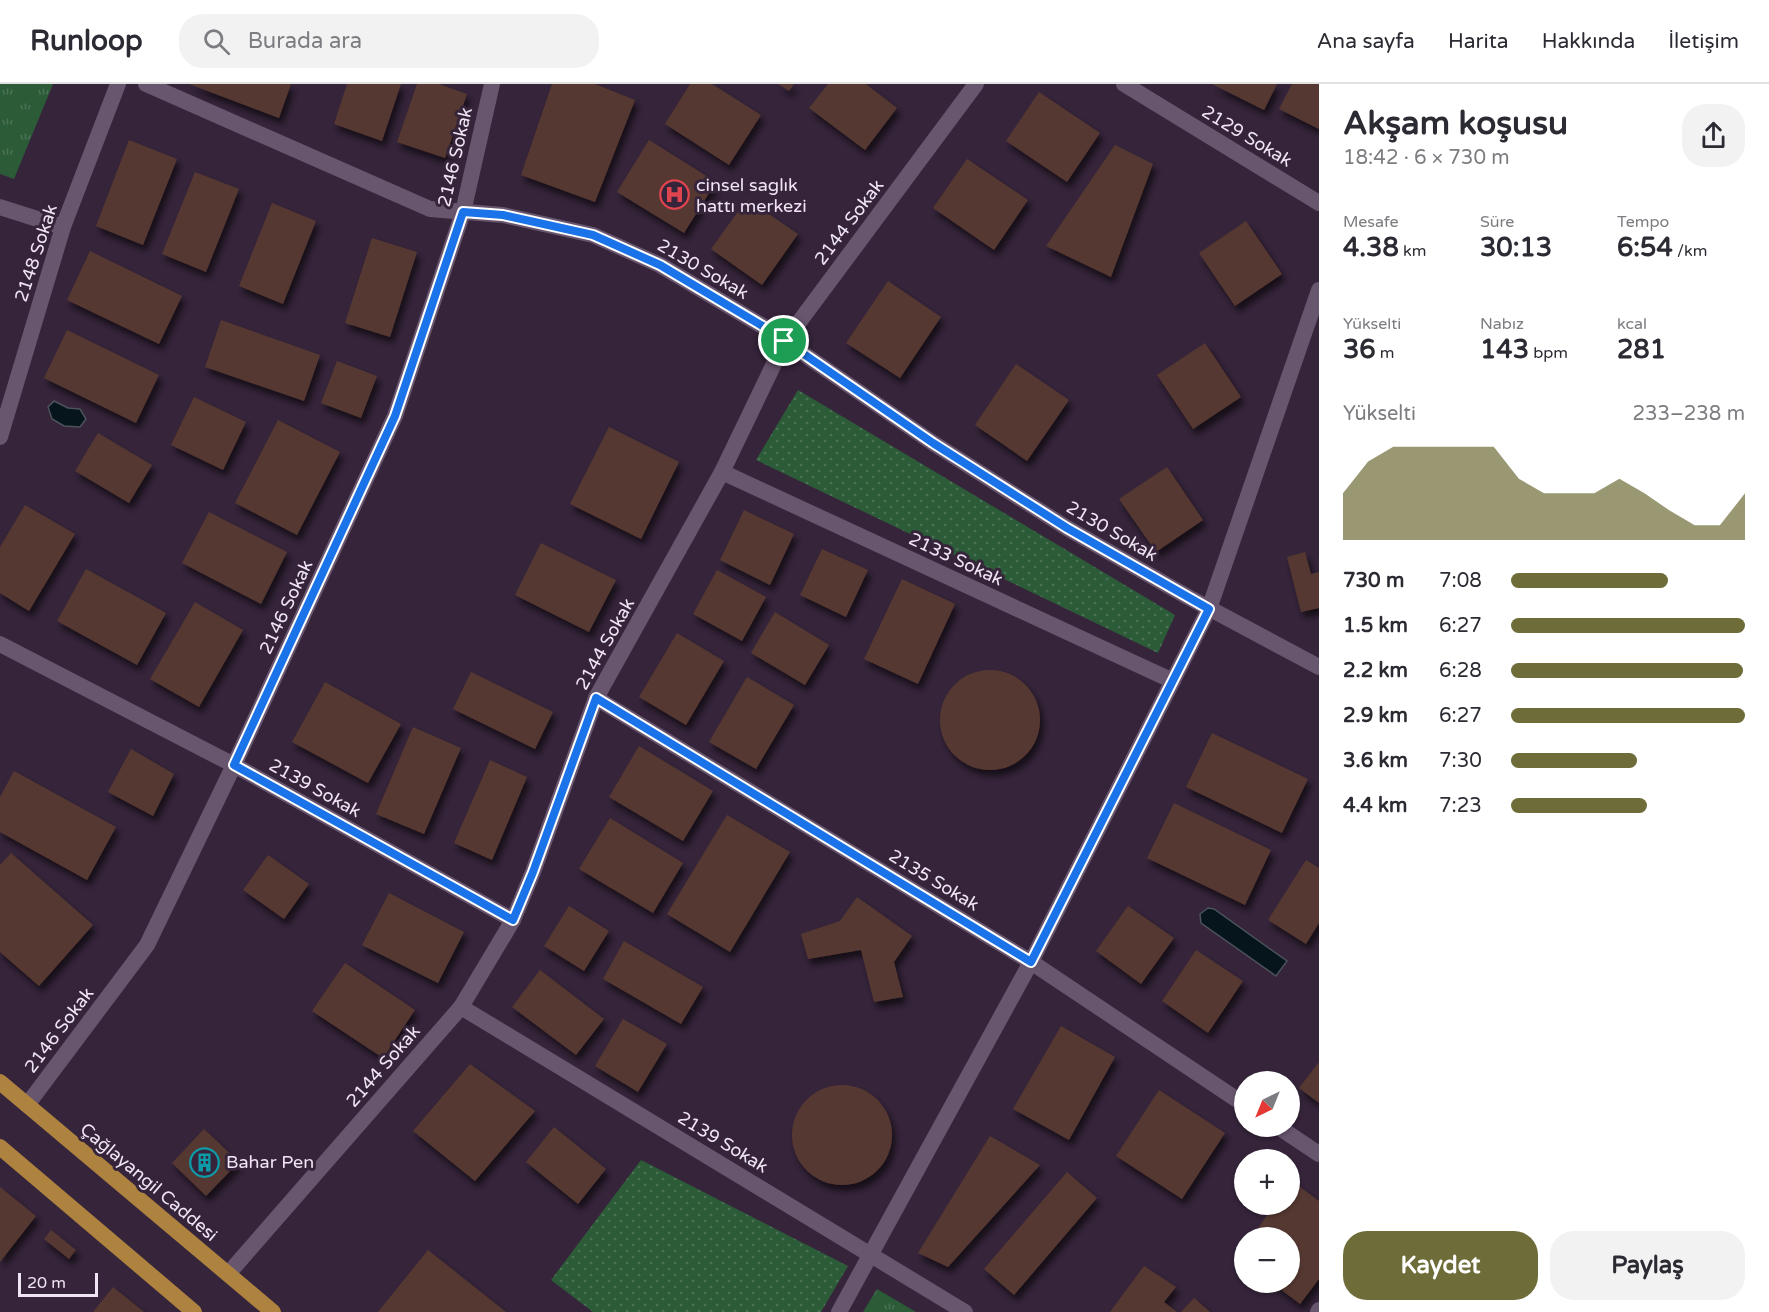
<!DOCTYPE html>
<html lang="tr">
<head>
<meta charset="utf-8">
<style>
  body { margin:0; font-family:"Varela Round",sans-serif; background:#f2f2f3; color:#2b2b33; height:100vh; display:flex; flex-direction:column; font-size:22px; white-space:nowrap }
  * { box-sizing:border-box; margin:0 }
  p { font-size:20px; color:#7c7c81 }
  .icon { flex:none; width:33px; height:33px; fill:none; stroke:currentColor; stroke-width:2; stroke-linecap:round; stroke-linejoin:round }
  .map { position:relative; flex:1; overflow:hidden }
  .sheet { display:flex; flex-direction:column; background:#fff; width:450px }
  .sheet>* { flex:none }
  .needle { width:39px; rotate:223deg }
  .controls { position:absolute; left:1234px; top:987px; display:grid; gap:12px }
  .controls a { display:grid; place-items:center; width:66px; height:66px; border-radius:50%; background:#fff; box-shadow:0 2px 4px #0004; font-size:30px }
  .scale { position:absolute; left:18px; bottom:15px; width:80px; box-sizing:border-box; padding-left:6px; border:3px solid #f0e5f4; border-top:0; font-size:16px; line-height:21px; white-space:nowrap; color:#f0e5f4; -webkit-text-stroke:4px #35243a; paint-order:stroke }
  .pin { position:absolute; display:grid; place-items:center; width:51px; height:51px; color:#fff; margin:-26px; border:3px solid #fff; border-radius:50%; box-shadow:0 2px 6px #0007 }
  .round { display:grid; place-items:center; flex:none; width:63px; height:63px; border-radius:24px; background:#f2f2f3 }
  .head { display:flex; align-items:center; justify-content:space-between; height:102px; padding:0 24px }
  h1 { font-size:33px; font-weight:800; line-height:45px }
  .stats { display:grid; grid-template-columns:repeat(3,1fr); gap:9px; height:102px; padding:6px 24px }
  .stats div { display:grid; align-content:center }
  .stats b { font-size:26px; font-weight:800 }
  .stats small { font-size:16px; font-weight:400 }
  .stats p { font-size:16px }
  .chart { height:168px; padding:12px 24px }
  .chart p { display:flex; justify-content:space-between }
  .chart svg { width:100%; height:108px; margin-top:6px; fill:#6e6d39; opacity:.7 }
  .primary-button { display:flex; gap:12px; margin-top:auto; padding:12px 24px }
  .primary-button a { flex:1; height:69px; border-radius:24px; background:#6e6d39; color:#fff; font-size:24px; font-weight:800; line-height:69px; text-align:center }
  .primary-button a+a { background:#f2f2f3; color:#2b2b33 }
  ul { padding:0 24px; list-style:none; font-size:20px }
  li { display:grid; grid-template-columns:96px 72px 1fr; align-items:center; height:45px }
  li i { height:15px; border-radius:8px; background:#6e6d39 }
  header { display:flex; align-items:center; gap:36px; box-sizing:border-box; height:84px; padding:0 30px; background:#fff; border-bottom:2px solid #e1e1e2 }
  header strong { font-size:28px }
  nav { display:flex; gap:33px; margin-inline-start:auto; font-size:21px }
  .search { width:420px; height:54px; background:#f2f2f3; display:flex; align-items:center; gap:15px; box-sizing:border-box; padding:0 21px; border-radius:24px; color:#7c7c81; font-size:22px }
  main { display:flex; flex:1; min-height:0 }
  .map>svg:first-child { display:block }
  .grass { fill:url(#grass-dots) }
  .park { fill:url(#park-tufts) }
  .water { fill:#06151b; stroke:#4c535c; stroke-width:1.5 }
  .building { fill:#563830; filter:url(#shadow) }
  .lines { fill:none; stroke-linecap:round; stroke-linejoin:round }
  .minor { stroke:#68556e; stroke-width:16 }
  .primary { stroke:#ad833f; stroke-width:16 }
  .route-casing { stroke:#fff; stroke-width:12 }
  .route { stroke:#1a73e8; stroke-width:8 }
  .labels { text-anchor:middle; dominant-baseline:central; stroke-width:6; stroke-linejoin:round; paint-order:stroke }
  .street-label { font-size:18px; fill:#f0e5f4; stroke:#35243a }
  .poi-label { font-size:18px; fill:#f0e5f4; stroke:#35243a; text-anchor:start }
</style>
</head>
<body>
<header>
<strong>Runloop</strong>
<div class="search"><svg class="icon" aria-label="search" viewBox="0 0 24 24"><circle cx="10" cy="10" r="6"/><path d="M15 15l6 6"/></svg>Burada ara</div>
<nav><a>Ana sayfa</a><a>Harita</a><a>Hakkında</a><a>İletişim</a></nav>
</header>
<main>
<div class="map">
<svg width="1319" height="1228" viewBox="0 0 1319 1228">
  <defs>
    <pattern id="grass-dots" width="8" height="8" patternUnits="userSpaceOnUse" patternTransform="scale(1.5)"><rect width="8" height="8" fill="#2c5b38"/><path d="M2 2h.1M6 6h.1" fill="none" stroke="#4b7255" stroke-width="1.8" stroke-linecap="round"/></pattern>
    <pattern id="park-tufts" width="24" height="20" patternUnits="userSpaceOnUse" patternTransform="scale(1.5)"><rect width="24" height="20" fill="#2c5b38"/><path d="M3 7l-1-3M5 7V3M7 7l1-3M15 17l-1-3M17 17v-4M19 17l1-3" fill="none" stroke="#4b7255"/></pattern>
    <filter id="shadow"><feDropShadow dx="3.5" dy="6" stdDeviation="3" flood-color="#0009"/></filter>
  </defs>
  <rect width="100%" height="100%" fill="#35243a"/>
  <g class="grass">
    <polygon points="798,306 1175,531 1158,569 756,376"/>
    <polygon points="641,1076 848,1182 821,1228 593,1228 551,1196"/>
  </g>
  <g class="park">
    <polygon points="0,0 53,0 14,95 0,90"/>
    <polygon points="877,1205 916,1228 863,1228"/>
  </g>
  <g class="water">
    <polygon points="54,317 68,324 80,325 86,335 80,343 64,342 52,335 48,323"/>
    <polygon points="1208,824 1214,825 1287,877 1276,892 1201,839 1200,830"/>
  </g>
  <g class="building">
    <polygon points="189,0 291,0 279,34"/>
    <polygon points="347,0 401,0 382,57 334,40"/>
    <polygon points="417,0 439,0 467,10 445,74 397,58"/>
    <polygon points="552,0 595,0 635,16 595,118 521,91"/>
    <polygon points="690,0 712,0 761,31 729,81 665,40"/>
    <polygon points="778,0 794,0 789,7"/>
    <polygon points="828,0 866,0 897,24 865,66 809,24"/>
    <polygon points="1212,0 1277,0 1264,26"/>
    <polygon points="1292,0 1319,0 1319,45 1279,25"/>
    <polygon points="1039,8 1100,49 1067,98 1006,57"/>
    <polygon points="129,56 177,75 143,161 96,142"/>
    <polygon points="649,56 716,98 684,149 617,108"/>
    <polygon points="1115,61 1153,80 1111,193 1046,162"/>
    <polygon points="967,75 1028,116 994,166 933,124"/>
    <polygon points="195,88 239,105 206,188 162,170"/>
    <polygon points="747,115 798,150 762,201 711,165"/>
    <polygon points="272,119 316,137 283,220 239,202"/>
    <polygon points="1246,137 1282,190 1235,222 1199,169"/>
    <polygon points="372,154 417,168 390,253 345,239"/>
    <polygon points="90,167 182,212 159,260 67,216"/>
    <polygon points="888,197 941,233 900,294 846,259"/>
    <polygon points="221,236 320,271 304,317 205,283"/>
    <polygon points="67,246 159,291 136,339 44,294"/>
    <polygon points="1205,259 1241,313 1193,345 1157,291"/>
    <polygon points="337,277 377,292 361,334 321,319"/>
    <polygon points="1016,280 1069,316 1027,377 975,341"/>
    <polygon points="194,313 246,338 223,386 171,361"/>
    <polygon points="278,336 340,368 297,451 235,419"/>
    <polygon points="609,343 679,378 641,455 570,420"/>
    <polygon points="98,349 152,381 129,419 75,387"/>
    <polygon points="1167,383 1203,436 1156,468 1119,415"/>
    <polygon points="25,421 75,450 29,527 0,509 0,463"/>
    <polygon points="744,426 794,450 770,501 720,476"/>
    <polygon points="209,428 287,468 261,520 182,479"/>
    <polygon points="541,459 616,496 589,548 515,511"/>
    <polygon points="822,465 868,486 846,533 800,511"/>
    <polygon points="1305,468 1311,490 1319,488 1319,524 1301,528 1287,473"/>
    <polygon points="86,485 166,529 137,581 57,537"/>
    <polygon points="717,486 766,513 742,557 693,530"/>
    <polygon points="902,495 955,520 918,600 864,575"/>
    <polygon points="195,518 243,546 199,623 150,595"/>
    <polygon points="775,528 829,561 805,601 751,569"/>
    <polygon points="677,549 724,577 686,641 639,613"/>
    <circle cx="990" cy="636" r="50"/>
    <polygon points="471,588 553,628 535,665 453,625"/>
    <polygon points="747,593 794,621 756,685 709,658"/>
    <polygon points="325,598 401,640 368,699 292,658"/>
    <polygon points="413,643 461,664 424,750 376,730"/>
    <polygon points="1212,649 1308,695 1282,749 1186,703"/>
    <polygon points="639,662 713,707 683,757 609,713"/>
    <polygon points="131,665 174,690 153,732 108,708"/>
    <polygon points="490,676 527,693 492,776 454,759"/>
    <polygon points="14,687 116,743 87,796 0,748 0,713"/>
    <polygon points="1174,719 1271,766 1245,821 1147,774"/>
    <polygon points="727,731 790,768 730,868 667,830"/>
    <polygon points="610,734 683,779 653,829 579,785"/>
    <polygon points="11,769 93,841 39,902 0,868 0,781"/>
    <polygon points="268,771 309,800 284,835 243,806"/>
    <polygon points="1306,776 1319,784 1319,839 1306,860 1268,836"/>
    <polygon points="389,809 464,848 438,899 362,861"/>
    <polygon points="857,813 912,852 894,878 903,913 874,918 861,866 808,875 801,850 840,837"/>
    <polygon points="569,822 609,847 584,887 544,862"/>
    <polygon points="1128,822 1174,854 1141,900 1096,867"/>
    <polygon points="624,857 703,903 681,940 603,895"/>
    <polygon points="1196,866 1243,897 1208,949 1162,917"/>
    <polygon points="345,879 415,926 383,974 312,927"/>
    <polygon points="540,886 604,935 576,971 512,923"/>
    <polygon points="623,935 667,960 638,1008 595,982"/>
    <polygon points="1061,942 1115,973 1069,1056 1013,1025"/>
    <polygon points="1319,978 1319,1019 1299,1004"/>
    <polygon points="470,980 535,1027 475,1097 413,1047"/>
    <circle cx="842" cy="1051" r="50"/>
    <polygon points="1159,1006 1225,1049 1182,1115 1116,1072"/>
    <polygon points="554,1043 606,1085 578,1120 526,1078"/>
    <polygon points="204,1045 239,1078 206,1112 172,1079"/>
    <polygon points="990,1052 1040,1081 948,1183 918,1169"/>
    <polygon points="1067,1088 1097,1114 1014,1211 984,1185"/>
    <polygon points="1292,1097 1319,1117 1319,1195 1300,1220 1271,1198 1290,1198 1290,1154 1251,1154 1275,1120 1290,1120 1290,1100"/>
    <polygon points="0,1103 36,1132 0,1178"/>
    <polygon points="51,1146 76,1166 69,1175 44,1155"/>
    <polygon points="1245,1162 1245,1180 1237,1174"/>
    <polygon points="428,1166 506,1228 378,1228"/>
    <polygon points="1144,1182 1176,1203 1164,1218 1177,1228 1110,1228"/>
    <polygon points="113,1203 144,1228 93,1228"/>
    <polygon points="1194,1214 1210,1228 1181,1228"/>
  </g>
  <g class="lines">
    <g class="minor">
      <polyline points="146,0 430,125 503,131 593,151 660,181 766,244 933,359 1067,444 1188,513 1319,583"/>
      <polyline points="1124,0 1319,119"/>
      <polyline points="0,123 63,143"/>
      <polyline points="0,353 63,143 118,0"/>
      <polyline points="722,388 1173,597"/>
      <polyline points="0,560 234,681 513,836"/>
      <polyline points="596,614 1031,878 1245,1021"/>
      <polyline points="461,923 965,1228"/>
      <polyline points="27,1021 147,861 234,681 395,332 463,128 492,0"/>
      <polyline points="1277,1042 1319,1070"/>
      <polyline points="228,1190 461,923 513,836 533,788 596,614 722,388 785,257 976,0"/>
      <polyline points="839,1228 1031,878 1209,525 1319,206"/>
      <polyline points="1318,1228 1319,1226"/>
    </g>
    <g class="primary">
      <polyline points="0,998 273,1228"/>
      <polyline points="0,1063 194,1228"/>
    </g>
  </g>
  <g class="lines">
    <defs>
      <polygon id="route" points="463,128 503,131 593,151 660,181 766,244 933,359 1067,444 1209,525 1031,878 596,614 533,788 513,836 234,681 395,332"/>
    </defs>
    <use href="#route" class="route-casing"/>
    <use href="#route" class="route"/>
  </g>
  <defs>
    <symbol id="hospital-ring" viewBox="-11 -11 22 22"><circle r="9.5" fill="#35243a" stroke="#e0444e" stroke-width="1.5"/><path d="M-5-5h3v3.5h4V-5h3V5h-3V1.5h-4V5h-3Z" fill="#e0444e"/></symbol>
    <symbol id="building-ring" viewBox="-11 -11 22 22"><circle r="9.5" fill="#35243a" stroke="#0f9aa8" stroke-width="1.5"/><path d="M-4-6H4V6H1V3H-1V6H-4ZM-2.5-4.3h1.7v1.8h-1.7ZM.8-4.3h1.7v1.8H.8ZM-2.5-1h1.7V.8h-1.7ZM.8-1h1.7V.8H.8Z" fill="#0f9aa8"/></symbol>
  </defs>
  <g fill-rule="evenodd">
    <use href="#hospital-ring" x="658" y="94" width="33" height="33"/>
    <use href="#building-ring" x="188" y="1062" width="33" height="33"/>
  </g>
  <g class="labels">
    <g class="street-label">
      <text transform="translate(1247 52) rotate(31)">2129 Sokak</text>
      <text transform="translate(455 73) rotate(-77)">2146 Sokak</text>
      <text transform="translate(849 138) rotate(-53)">2144 Sokak</text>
      <text transform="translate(36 169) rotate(-72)">2148 Sokak</text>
      <text transform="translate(703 185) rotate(30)">2130 Sokak</text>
      <text transform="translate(1112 447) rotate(30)">2130 Sokak</text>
      <text transform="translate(956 475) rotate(25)">2133 Sokak</text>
      <text transform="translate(286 523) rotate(-65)">2146 Sokak</text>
      <text transform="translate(605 560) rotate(-61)">2144 Sokak</text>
      <text transform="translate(315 704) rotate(29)">2139 Sokak</text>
      <text transform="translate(934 796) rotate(31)">2135 Sokak</text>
      <text transform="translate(59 946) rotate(-53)">2146 Sokak</text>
      <text transform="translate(383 982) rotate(-49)">2144 Sokak</text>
      <text transform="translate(723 1058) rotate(31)">2139 Sokak</text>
      <text transform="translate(149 1098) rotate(40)">Çağlayangil Caddesi</text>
    </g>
    <g class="poi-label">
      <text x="696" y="101">cinsel saglık<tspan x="696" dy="21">hattı merkezi</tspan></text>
      <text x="226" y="1078">Bahar Pen</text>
    </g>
  </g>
</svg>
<div class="controls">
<a><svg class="needle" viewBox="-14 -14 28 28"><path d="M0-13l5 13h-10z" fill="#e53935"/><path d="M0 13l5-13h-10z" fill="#7c7c81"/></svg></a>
<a>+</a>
<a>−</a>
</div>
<div class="scale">20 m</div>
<div class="pin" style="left:784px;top:257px;background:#1e9e55"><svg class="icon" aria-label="arrive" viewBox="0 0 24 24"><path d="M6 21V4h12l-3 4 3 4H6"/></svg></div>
</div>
<section class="sheet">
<div class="head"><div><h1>Akşam koşusu</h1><p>18:42 · 6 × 730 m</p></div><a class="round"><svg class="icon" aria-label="share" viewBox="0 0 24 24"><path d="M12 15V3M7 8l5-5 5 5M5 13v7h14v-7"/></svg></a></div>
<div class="stats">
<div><p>Mesafe</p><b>4.38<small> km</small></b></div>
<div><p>Süre</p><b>30:13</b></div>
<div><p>Tempo</p><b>6:54<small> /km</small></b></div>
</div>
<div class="stats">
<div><p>Yükselti</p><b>36<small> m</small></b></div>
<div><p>Nabız</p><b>143<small> bpm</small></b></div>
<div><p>kcal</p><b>281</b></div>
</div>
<div class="chart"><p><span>Yükselti</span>233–238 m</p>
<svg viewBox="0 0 160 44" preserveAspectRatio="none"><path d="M0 44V25L10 12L20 6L30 6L40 6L50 6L60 6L70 19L80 25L90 25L100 25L110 19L120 25L130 32L140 38L150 38L160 25V44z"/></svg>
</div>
<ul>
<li><b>730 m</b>7:08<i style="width:67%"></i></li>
<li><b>1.5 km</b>6:27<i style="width:100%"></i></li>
<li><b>2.2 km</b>6:28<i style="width:99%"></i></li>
<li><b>2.9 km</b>6:27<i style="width:100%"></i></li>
<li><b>3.6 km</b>7:30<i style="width:54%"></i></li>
<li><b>4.4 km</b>7:23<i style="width:58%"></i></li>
</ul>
<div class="primary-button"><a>Kaydet</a><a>Paylaş</a></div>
</section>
</main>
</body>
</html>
